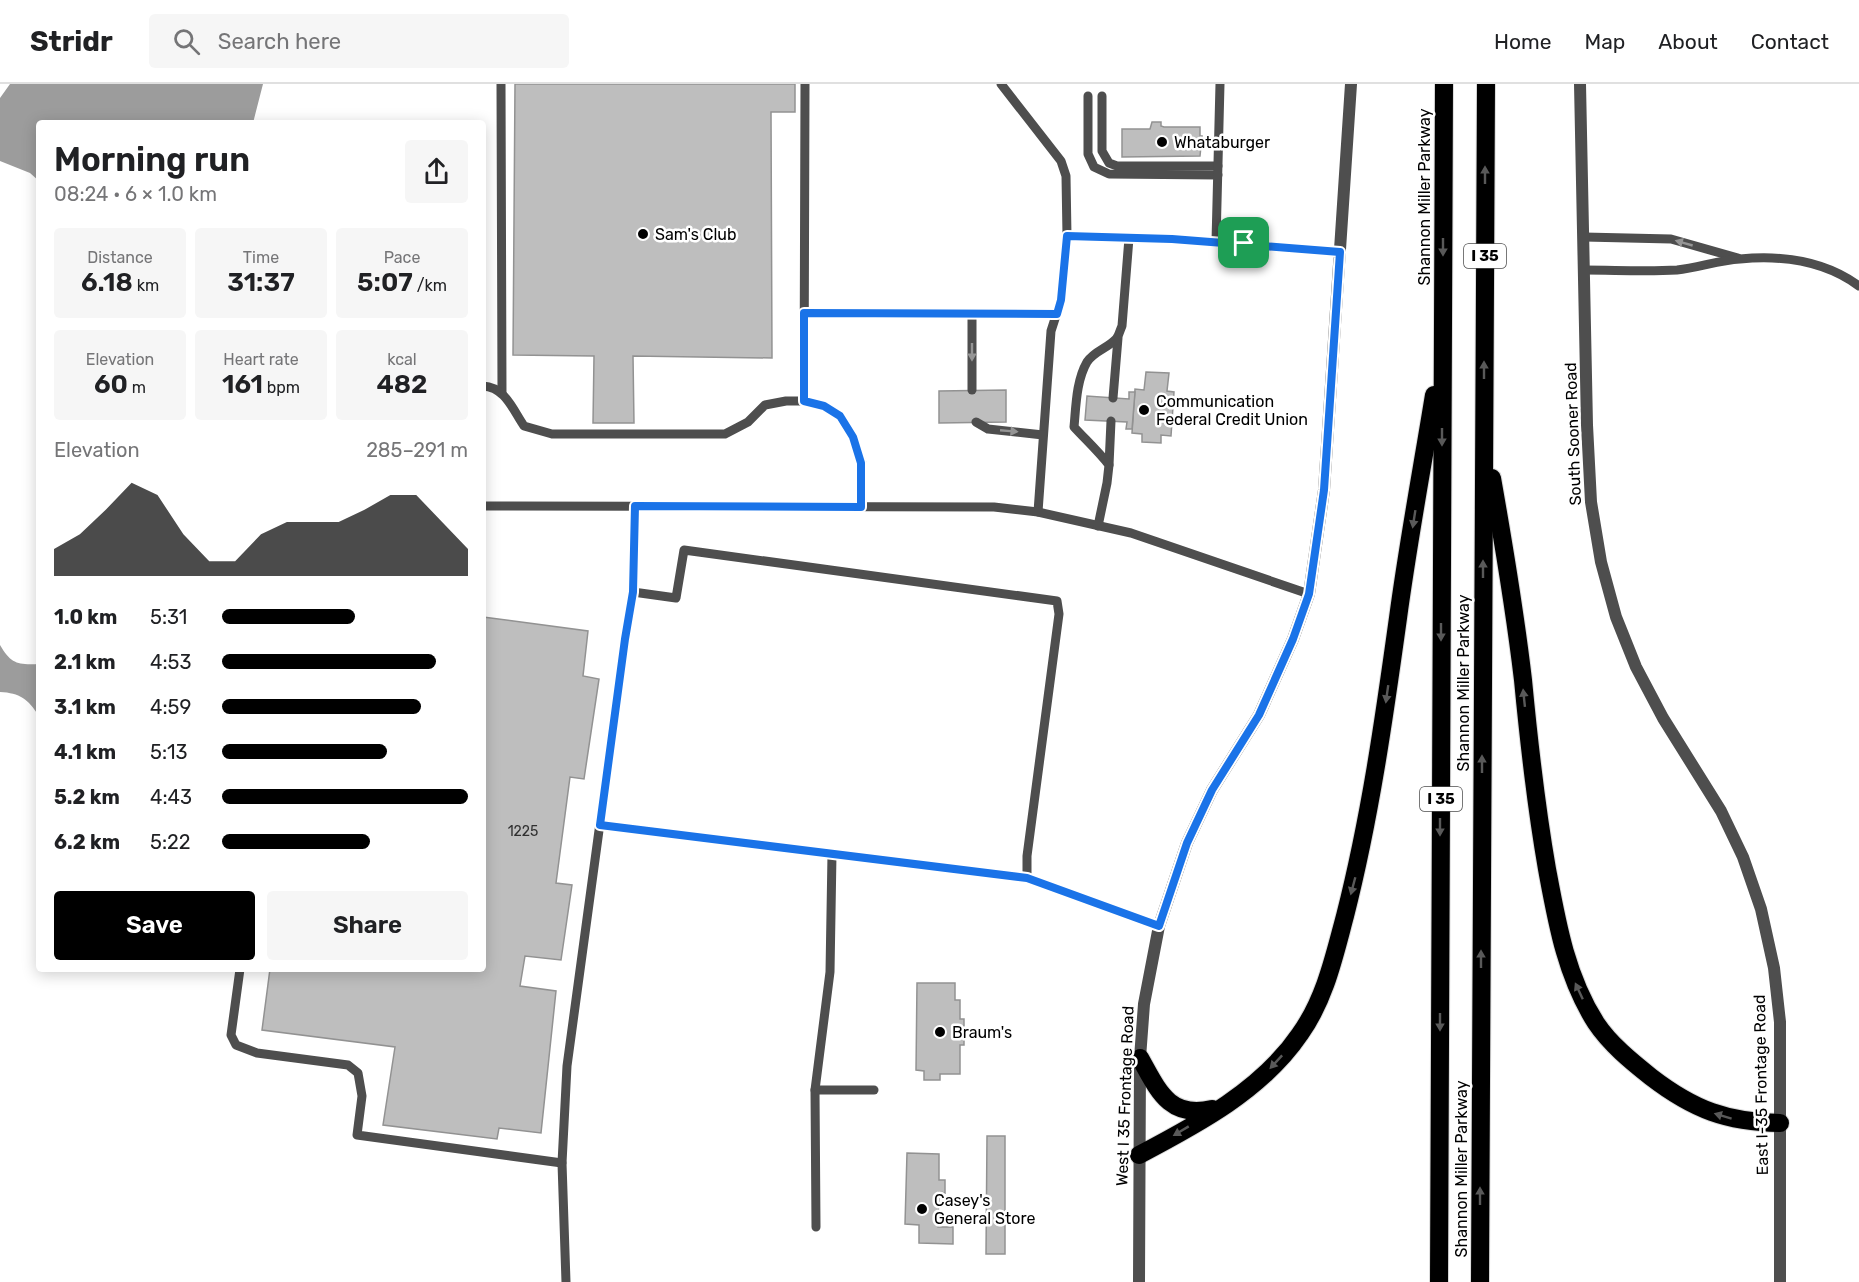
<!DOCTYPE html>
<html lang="en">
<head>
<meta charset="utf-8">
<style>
  body { margin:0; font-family:Rubik,sans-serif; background:#f6f6f6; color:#202124; height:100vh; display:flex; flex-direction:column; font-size:22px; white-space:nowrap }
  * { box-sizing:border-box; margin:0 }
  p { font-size:20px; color:#757577 }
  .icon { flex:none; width:33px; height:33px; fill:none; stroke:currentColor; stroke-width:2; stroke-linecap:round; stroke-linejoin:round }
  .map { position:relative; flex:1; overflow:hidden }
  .panel { position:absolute; left:36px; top:36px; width:450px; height:852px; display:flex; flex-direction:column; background:#fff; border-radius:6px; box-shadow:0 3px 15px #0003 }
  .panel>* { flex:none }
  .pin { position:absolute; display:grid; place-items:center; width:51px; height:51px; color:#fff; margin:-26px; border-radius:12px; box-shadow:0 3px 9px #0006 }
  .round { display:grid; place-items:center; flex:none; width:63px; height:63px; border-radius:6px; background:#f6f6f6 }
  .overview { display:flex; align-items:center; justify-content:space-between; height:102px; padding:0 18px }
  h1 { font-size:33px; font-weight:600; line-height:45px }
  .metrics { display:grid; grid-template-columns:repeat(3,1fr); gap:9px; height:102px; padding:6px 18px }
  .metrics div { display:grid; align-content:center; border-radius:6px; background:#f6f6f6; text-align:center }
  .metrics b { font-size:26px; font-weight:600 }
  .metrics small { font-size:16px; font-weight:400 }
  .metrics p { font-size:16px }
  .chart { height:168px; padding:12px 18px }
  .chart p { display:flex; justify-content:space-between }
  .chart svg { width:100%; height:108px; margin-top:6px; fill:#000; opacity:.7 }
  .action { display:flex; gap:12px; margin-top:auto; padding:12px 18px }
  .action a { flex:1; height:69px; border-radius:6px; background:#000; color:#fff; font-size:24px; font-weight:600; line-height:69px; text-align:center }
  .action a+a { background:#f6f6f6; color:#202124 }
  ul { padding:0 18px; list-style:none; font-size:20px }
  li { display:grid; grid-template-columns:96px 72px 1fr; align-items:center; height:45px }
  li i { height:15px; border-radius:8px; background:#000 }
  header { display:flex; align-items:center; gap:36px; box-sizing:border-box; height:84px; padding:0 30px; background:#fff; border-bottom:2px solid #e0e0e0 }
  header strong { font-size:28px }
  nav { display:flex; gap:33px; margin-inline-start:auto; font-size:21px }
  .search { width:420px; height:54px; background:#f6f6f6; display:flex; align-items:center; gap:15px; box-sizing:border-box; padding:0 21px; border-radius:6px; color:#757577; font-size:22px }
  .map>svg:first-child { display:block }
  .water { fill:#9c9c9c }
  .building { fill:#bebebe; stroke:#929292; stroke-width:1.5 }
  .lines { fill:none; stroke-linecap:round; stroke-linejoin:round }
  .motorway-casing { stroke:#dbdbdb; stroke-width:20 }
  .service { stroke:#4e4e4e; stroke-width:9 }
  .tertiary { stroke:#4e4e4e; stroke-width:12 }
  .motorway { stroke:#000; stroke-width:18 }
  .oneway { fill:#595959 }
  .oneway2 { fill:#959595 }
  .route-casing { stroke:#fff; stroke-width:12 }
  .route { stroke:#1a73e8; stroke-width:8 }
  .poi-dot { fill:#000; stroke:#fff; stroke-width:2 }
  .labels { text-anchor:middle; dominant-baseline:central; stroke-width:5; stroke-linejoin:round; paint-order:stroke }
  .number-label { font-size:14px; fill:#303030 }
  .shield { fill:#fff; stroke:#4c4c4c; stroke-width:1.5 }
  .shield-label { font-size:15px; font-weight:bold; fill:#000 }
  .poi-label { font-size:16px; fill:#000; stroke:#fff; text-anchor:start }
  .street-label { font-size:16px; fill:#000; stroke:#fff }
</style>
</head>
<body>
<header>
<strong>Stridr</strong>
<div class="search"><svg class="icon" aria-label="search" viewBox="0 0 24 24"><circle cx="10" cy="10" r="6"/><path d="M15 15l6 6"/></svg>Search here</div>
<nav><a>Home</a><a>Map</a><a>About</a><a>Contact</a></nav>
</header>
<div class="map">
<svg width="1859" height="1198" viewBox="0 0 1859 1198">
  <rect width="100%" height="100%" fill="#fff"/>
  <g class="water">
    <polygon points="10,0 263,0 253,39 39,39 39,97 30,89 0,77 0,14"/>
    <path d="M 0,561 C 11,580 18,581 39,580 L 39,632 C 28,615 20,609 0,608 Z"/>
  </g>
  <g class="building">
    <polygon points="515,0 795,0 795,28 771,28 772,274 633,272 634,339 593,339 594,272 513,271"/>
    <polygon points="1152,38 1161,38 1161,42 1164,43 1200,43 1200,52 1202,52 1200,72 1122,73 1122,45 1150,45"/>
    <polygon points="1146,288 1169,289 1167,307 1174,308 1171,352 1161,351 1161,359 1142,358 1142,350 1132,349 1135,305 1144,306"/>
    <polygon points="1006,306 1006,338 939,339 939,307"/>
    <polygon points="1129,308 1135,308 1132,345 1126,345 1127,338 1085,336 1087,312 1129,315"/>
    <polygon points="483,533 588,547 583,592 599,595 584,695 570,693 556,799 572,801 561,876 525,872 520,902 556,907 541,1049 499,1044 497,1055 383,1041 395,963 262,946 270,885 483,885"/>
    <polygon points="917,899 955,899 955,916 960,916 960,935 964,935 964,961 960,961 960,990 940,990 940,996 924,996 924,987 916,986"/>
    <polygon points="987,1052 1005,1052 1005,1170 986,1170"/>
    <polygon points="907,1069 939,1070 939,1096 945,1096 945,1109 939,1108 938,1143 953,1143 953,1160 919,1159 919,1141 905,1140"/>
  </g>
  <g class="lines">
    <defs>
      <g id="motorway">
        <path d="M 1492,394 C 1504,462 1515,528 1523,596 C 1529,659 1536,722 1547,785 C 1557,839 1566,892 1596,939 C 1610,960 1631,977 1651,993 C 1694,1026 1727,1038 1780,1039"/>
        <path d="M 1140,974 C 1158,1006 1169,1035 1212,1025"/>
        <path d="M 1139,1071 C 1198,1040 1262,1006 1300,950 C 1325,915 1334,873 1345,832 C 1370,734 1384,635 1398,534 C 1408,459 1422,385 1434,311"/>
        <polyline points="1439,1198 1444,0"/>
        <polyline points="1480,1198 1486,0"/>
      </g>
    </defs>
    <use href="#motorway" class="motorway-casing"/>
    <g class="service">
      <polyline points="501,0 502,309"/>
      <polyline points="1001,0 1061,77 1066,92 1067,152 1061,216 1051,247 1038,428"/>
      <polyline points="1088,12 1088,70 1094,83 1109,90 1218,91"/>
      <polyline points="1102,12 1102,67 1109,79 1117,82 1218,82"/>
      <polyline points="1067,152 1172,155 1340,168"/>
      <polyline points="1584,153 1671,155 1738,174"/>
      <polyline points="1216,158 1220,0"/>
      <path d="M 1584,186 C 1615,186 1646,188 1677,186 C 1698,184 1719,176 1740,175 C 1782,171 1825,177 1859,202"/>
      <polyline points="804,229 1057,230"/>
      <polyline points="972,229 972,306"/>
      <path d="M 483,302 C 505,303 513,326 524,342 L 552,350 L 725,350 L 748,338 L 765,321 L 786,317 L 807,317 L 824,322 L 840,332 L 853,353 L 862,379 L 861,423"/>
      <polyline points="1113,314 1118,254"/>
      <polyline points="804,317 805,0"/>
      <polyline points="976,338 988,345 1043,351"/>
      <polyline points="1109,381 1111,337"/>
      <polyline points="483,422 994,423 1038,428 1131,449 1309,510"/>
      <path d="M 1098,442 L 1107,399 L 1109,381 C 1098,367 1086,356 1074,343 C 1076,323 1076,297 1087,278 C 1094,267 1108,264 1116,255 C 1119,252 1120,246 1122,242 L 1129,154"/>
      <polyline points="633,508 676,514 684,466 1057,517 1059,530 1027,772 1027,794"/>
      <polyline points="600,741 1027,794 1159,842"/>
      <polyline points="240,885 231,951 236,961 257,969 348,981 358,989 362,1012 357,1051 562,1079"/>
      <polyline points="815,1006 874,1006"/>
      <polyline points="816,1143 815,1006 830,888 832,770"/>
      <polyline points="566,1198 562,1079 567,982 625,555 633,508 635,422"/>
    </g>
    <g class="tertiary">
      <polyline points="1580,0 1587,341 1591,418 1601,478 1616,533 1636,583 1663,634 1721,727 1743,773 1761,825 1774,884 1780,938 1780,1198"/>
      <polyline points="1139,1198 1140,974 1144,920 1159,842 1187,759 1212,706 1259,631 1293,555 1309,510 1324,406 1351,0"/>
    </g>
    <use href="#motorway" class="motorway"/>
  </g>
  <defs><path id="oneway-solid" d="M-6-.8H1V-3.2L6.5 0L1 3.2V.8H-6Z" transform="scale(1.5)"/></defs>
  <g class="oneway">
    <use href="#oneway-solid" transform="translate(1485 91) rotate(-90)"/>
    <use href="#oneway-solid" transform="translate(1443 163) rotate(90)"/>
    <use href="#oneway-solid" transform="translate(1484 286) rotate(-90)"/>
    <use href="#oneway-solid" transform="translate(1442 353) rotate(90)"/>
    <use href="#oneway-solid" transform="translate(1414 435) rotate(99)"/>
    <use href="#oneway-solid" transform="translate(1483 485) rotate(-90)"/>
    <use href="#oneway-solid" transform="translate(1441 548) rotate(90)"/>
    <use href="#oneway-solid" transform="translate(1387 610) rotate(98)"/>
    <use href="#oneway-solid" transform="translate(1524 614) rotate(-96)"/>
    <use href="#oneway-solid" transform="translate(1482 680) rotate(-90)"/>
    <use href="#oneway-solid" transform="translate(1440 743) rotate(90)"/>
    <use href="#oneway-solid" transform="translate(1353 802) rotate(105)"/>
    <use href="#oneway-solid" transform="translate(1481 875) rotate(-90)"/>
    <use href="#oneway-solid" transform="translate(1579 907) rotate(-115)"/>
    <use href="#oneway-solid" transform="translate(1440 938) rotate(90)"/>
    <use href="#oneway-solid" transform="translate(1276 978) rotate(133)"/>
    <use href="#oneway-solid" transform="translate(1723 1032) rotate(-163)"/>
    <use href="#oneway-solid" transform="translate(1181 1047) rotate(149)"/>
    <use href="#oneway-solid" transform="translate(1480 1112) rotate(-90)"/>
  </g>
  <g class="oneway2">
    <use href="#oneway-solid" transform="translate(1684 159) rotate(-164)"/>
    <use href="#oneway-solid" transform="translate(972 268) rotate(90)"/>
    <use href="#oneway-solid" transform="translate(1009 347) rotate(5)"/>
  </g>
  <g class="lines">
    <defs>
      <polygon id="route" points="1067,152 1172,155 1340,168 1324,406 1309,510 1293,555 1259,631 1212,706 1187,759 1159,842 1027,794 600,741 625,555 633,508 635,422 861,423 861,379 853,353 840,332 824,322 804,317 804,229 1057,230 1061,216"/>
    </defs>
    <use href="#route" class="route-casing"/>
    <use href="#route" class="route"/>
  </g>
  <g class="poi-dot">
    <circle cx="1162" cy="58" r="6"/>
    <circle cx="643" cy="150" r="6"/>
    <circle cx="1144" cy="326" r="6"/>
    <circle cx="940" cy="948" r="6"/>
    <circle cx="922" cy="1125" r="6"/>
  </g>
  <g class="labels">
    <g class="number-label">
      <text x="523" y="747">1225</text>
    </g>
    <g class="shield">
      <rect x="1464" y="160" width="42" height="24" rx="4.5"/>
      <rect x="1420" y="703" width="42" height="24" rx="4.5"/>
    </g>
    <g class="shield-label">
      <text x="1485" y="172">I 35</text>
      <text x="1441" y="715">I 35</text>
    </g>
    <g class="poi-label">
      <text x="1174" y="58">Whataburger</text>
      <text x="655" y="150">Sam's Club</text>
      <text x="1156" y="317">Communication<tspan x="1156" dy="18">Federal Credit Union</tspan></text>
      <text x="952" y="948">Braum's</text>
      <text x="934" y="1116">Casey's<tspan x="934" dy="18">General Store</tspan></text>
    </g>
    <g class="street-label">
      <text transform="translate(1424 113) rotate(-90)">Shannon Miller Parkway</text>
      <text transform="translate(1573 350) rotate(-92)">South Sooner Road</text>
      <text transform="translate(1463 599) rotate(-90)">Shannon Miller Parkway</text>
      <text transform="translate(1761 1001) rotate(-91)">East I-35 Frontage Road</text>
      <text transform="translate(1125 1012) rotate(-88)">West I 35 Frontage Road</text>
      <text transform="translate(1461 1085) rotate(-90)">Shannon Miller Parkway</text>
    </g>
  </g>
</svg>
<div class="pin" style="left:1244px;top:159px;background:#1e9e55"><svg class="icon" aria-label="arrive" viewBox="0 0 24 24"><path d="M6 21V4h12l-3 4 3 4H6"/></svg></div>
<section class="panel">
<div class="overview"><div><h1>Morning run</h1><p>08:24 · 6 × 1.0 km</p></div><a class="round"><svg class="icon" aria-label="share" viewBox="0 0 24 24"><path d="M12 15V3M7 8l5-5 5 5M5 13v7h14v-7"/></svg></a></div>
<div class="metrics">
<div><p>Distance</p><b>6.18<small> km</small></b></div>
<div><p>Time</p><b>31:37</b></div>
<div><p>Pace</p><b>5:07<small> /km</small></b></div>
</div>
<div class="metrics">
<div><p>Elevation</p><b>60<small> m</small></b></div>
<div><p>Heart rate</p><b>161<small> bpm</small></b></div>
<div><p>kcal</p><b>482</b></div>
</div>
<div class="chart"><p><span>Elevation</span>285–291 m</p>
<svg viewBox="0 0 160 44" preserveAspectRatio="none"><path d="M0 44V33L10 27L20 17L30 6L40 11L50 27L60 38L70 38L80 27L90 22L100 22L110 22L120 17L130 11L140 11L150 22L160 33V44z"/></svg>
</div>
<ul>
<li><b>1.0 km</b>5:31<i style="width:54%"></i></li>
<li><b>2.1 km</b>4:53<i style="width:87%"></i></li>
<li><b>3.1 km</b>4:59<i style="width:81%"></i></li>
<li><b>4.1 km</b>5:13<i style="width:67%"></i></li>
<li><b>5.2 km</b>4:43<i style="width:100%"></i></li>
<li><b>6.2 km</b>5:22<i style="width:60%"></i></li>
</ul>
<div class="action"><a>Save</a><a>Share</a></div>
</section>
</div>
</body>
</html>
